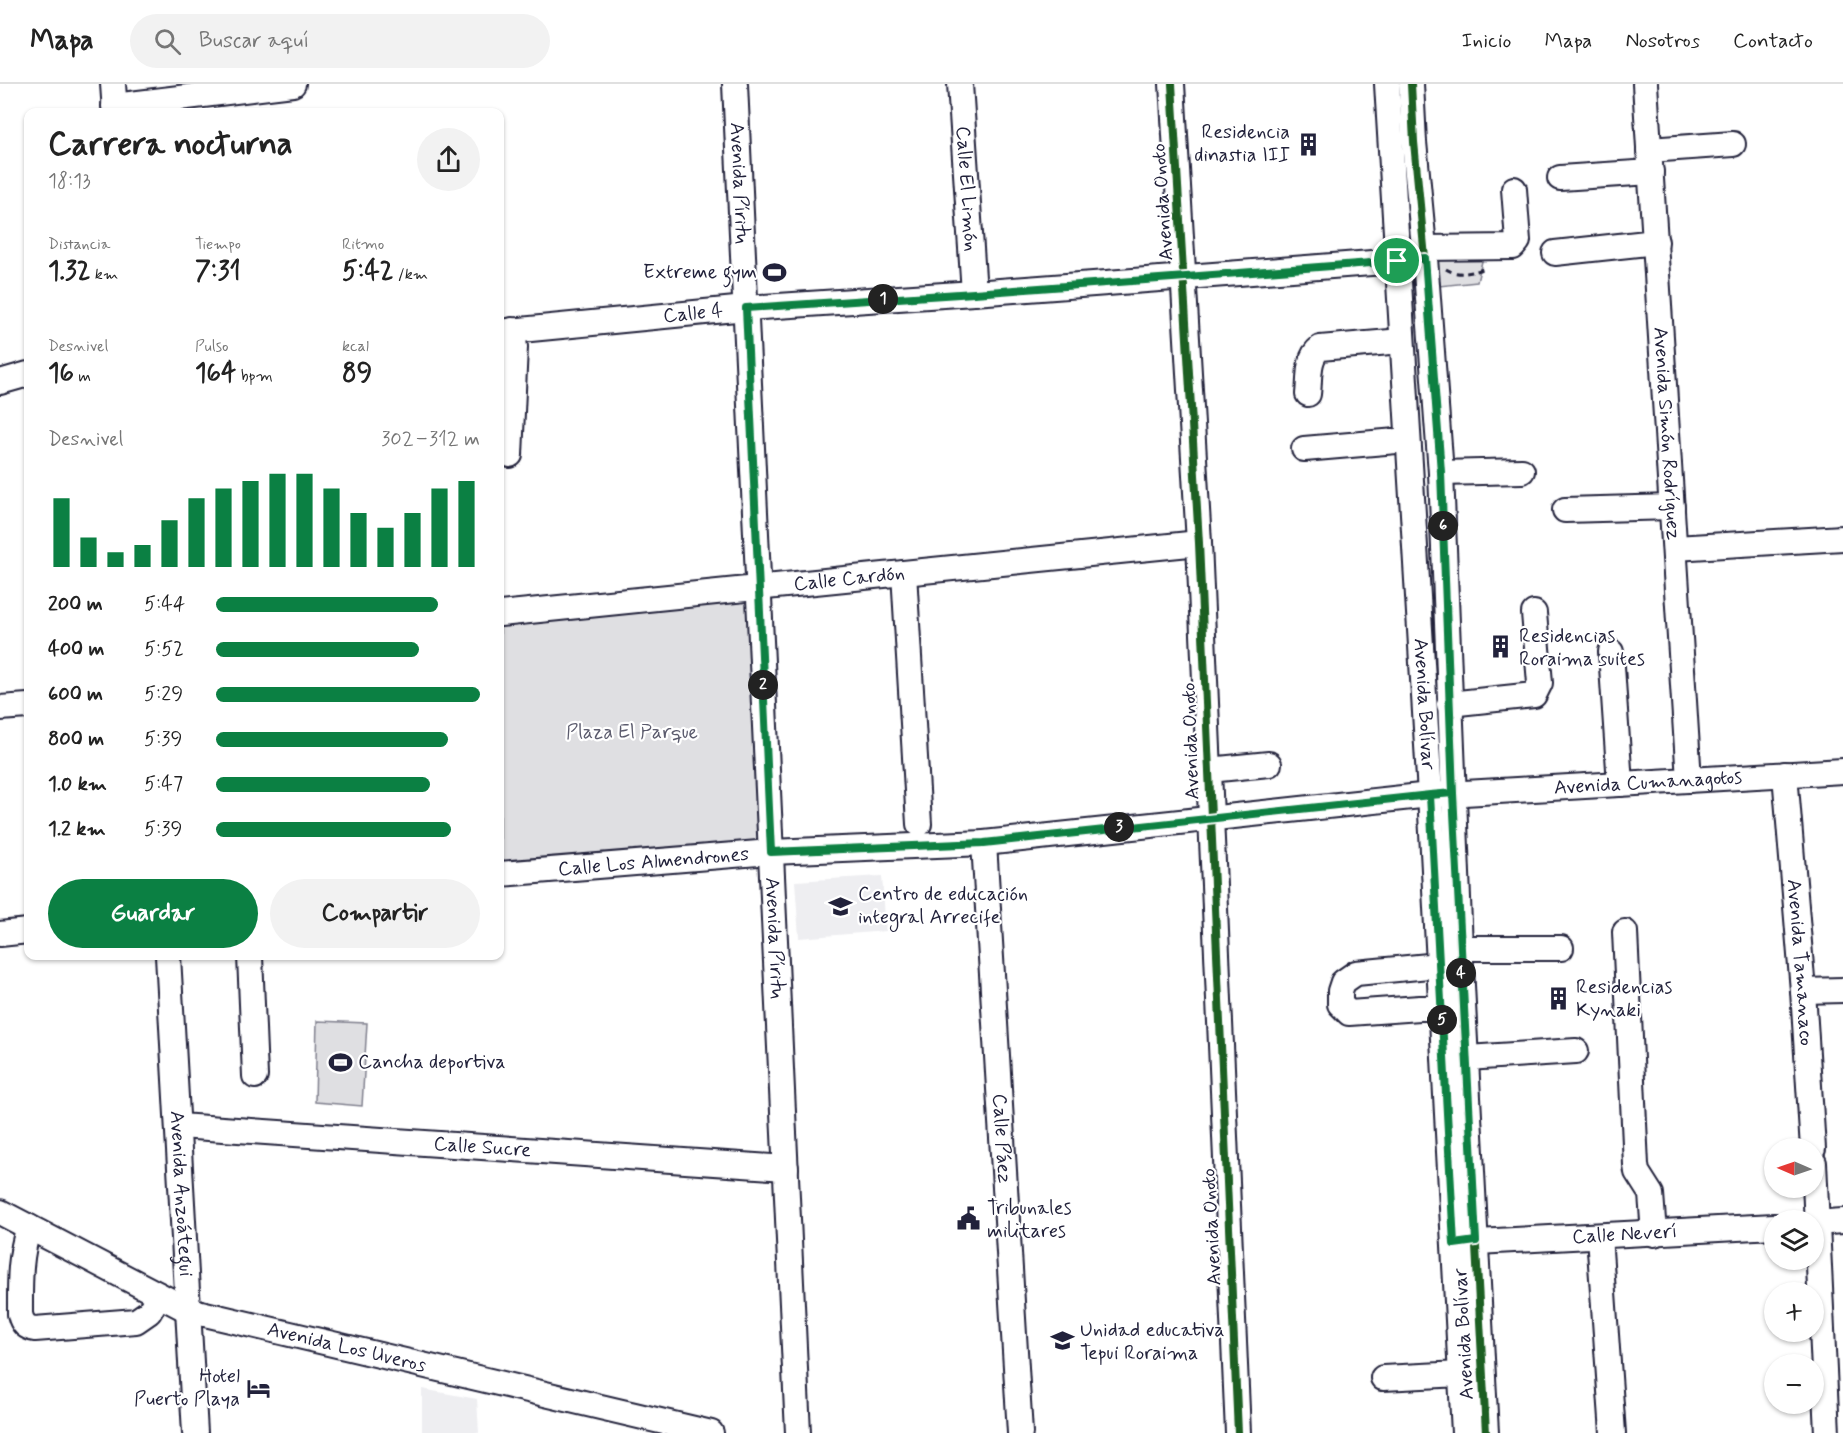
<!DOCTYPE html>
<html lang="es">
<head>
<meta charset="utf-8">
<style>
  body { margin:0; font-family:Mynerve,sans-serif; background:#f2f2f2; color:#222; height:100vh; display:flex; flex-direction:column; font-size:22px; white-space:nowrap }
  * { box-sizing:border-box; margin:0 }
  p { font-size:20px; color:#767676 }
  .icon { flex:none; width:33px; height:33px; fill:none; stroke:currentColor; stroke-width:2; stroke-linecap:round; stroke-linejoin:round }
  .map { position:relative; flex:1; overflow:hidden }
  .details { position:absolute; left:24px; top:24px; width:480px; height:852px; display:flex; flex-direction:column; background:#fff; border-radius:12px; box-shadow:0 2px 4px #0004 }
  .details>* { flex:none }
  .needle { width:39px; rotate:272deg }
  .tools { position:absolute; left:1764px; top:1054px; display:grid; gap:12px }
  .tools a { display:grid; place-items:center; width:60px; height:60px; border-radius:50%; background:#fff; box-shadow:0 2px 4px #0004; font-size:30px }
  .pin { position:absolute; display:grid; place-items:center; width:51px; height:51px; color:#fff; margin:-26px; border:3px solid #fff; border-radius:50%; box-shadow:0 2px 6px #0007 }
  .km { position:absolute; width:30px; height:30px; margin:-15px; border-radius:50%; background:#222; color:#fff; font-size:16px; line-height:30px; text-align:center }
  .round { display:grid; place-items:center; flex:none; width:63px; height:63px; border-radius:32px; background:#f2f2f2 }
  .headline { display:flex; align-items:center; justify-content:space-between; height:102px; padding:0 24px }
  h1 { font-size:33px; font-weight:700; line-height:45px }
  .stats { display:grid; grid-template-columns:repeat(3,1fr); gap:9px; height:102px; padding:6px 24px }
  .stats div { display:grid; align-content:center }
  .stats b { font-size:26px; font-weight:700 }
  .stats small { font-size:16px; font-weight:400 }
  .stats p { font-size:16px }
  .chart { height:168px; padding:12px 24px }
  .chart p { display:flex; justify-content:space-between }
  .chart svg { width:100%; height:108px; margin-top:6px; stroke:#0b8043; stroke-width:6 }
  .button { display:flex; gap:12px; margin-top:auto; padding:12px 24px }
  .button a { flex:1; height:69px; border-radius:36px; background:#0b8043; color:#fff; font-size:24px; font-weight:700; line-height:69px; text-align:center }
  .button a+a { background:#f2f2f2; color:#222 }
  ul { padding:0 24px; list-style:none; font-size:20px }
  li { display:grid; grid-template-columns:96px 72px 1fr; align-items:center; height:45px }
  li i { height:15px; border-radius:8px; background:#0b8043 }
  header { display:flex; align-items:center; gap:36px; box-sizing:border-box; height:84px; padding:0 30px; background:#fff; border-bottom:2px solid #e0e0e0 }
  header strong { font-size:28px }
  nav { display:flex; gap:33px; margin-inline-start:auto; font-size:21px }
  .search { width:420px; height:54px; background:#f2f2f2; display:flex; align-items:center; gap:15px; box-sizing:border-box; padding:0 21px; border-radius:33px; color:#767676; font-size:22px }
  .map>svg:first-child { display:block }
  .built { fill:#eeeef1 }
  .green { fill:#dfdfe2; stroke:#80808e; stroke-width:1.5 }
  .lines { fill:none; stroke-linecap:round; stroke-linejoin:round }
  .minor-casing { stroke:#22223b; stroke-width:28 }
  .path { stroke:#22223b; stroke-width:3; stroke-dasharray:6 4.5; stroke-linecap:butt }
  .minor { stroke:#fff; stroke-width:24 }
  .cycleway-casing { stroke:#fff; stroke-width:11 }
  .cycleway { stroke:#1b5e20; stroke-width:8 }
  .route-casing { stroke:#fff; stroke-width:12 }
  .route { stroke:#0b8043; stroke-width:8 }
  .labels { text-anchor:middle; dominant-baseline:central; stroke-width:4.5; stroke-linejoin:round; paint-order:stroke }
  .poi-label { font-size:20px; fill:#22223b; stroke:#fff; text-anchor:start }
  .street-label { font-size:20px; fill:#22223b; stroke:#fff }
  .park-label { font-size:20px; fill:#5b5b6d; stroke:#fff }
</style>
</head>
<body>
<header>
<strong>Mapa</strong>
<div class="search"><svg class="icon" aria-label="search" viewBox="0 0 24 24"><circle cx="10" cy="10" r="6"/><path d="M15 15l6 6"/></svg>Buscar aquí</div>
<nav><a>Inicio</a><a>Mapa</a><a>Nosotros</a><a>Contacto</a></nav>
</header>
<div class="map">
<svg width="1843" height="1349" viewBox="0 0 1843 1349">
  <rect width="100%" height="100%" fill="#fff"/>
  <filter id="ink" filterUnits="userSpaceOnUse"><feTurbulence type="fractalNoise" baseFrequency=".0167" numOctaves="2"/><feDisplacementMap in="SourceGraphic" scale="12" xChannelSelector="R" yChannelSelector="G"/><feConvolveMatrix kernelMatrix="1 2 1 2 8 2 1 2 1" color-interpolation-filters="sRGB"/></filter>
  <g filter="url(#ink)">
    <g class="built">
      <polygon points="882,792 886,847 799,854 795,797"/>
      <polygon points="422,1305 477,1315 479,1349 422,1349"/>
    </g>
    <g class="green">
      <polygon points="1484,169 1477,198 1439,202 1435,171"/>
      <polygon points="759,504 771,768 500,790 500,530"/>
      <polygon points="317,937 367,939 362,1022 315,1018"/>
    </g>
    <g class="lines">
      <defs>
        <g id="minor">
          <polyline points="113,0 115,28"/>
          <path id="s1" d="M 735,0 L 798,1349"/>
          <path id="s2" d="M 960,0 L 974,209"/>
          <polyline points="1172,0 1199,459 1238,1349"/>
          <path id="s3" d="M 1387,0 L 1430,711 L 1464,1349"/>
          <polyline points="1411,0 1414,58 1425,174 1441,389 1460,864 1486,1349"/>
          <path id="s4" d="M 1645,0 L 1689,696"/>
          <polyline points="114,22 293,0"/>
          <polyline points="1649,66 1733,60"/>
          <polyline points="1560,94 1651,88"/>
          <polyline points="1424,164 1513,163 1518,157 1514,105"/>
          <polyline points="1555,169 1656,158"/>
          <path id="s5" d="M 500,248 L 746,224 L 974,209 L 1411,176"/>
          <polyline points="0,298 28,290"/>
          <path d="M 1308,310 C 1310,294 1307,274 1320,264 L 1402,257"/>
          <polyline points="1304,365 1408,356"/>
          <polyline points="510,371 515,263 512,246"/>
          <polyline points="1441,389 1522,387"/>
          <polyline points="1565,426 1672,423"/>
          <polyline points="1675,464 1843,454"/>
          <polyline points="904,489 919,740"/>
          <path id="s6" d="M 500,530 L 1199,459"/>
          <polyline points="1611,568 1620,700"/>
          <polyline points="1449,620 1534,611 1540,599 1534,529"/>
          <polyline points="0,624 28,622"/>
          <polyline points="1209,686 1269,680"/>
          <path id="s7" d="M 1785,690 L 1803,907 L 1813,1065"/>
          <path id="s8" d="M 984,759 L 1020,1349"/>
          <path id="s9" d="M 500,790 L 771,768 L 984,759 L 1430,711 L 1843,687"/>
          <polyline points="1625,848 1636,1081 1637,1088 1651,1110 1654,1150"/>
          <polyline points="0,850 28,847"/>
          <polyline points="1460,864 1561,864"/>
          <path id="s10" d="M 168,872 L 195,1349"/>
          <polyline points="250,872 255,992"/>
          <polyline points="1439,881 1356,889 1343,898 1340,907 1340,920 1349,929 1420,924 1442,924"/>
          <polyline points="1803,907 1843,906"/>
          <polyline points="1467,974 1576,967"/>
          <path id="s11" d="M 179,1042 L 786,1084"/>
          <polyline points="1814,1079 1827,1349"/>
          <path id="s12" d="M 0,1128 L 188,1226 L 711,1349"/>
          <polyline points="1814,1139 1843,1137"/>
          <path d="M 29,1143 C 19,1173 20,1199 20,1230 C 22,1239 26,1244 35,1245 L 136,1237 L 149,1228 L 159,1211"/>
          <polyline points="1599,1152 1613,1349"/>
          <path id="s13" d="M 1459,1159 L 1774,1142"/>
          <polyline points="1383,1294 1461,1290"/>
        </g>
      </defs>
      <use href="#minor" class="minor-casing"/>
      <path class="path" d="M 1446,185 C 1457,192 1471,189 1483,185"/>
      <use href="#minor" class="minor"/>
      <defs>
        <g id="cycleway">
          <polyline points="1172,0 1199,459 1238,1349"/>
          <polyline points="1411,0 1414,58 1425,174 1441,389 1460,864 1486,1349"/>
        </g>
      </defs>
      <use href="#cycleway" class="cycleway-casing"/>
      <use href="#cycleway" class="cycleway"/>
    </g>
  </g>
  <g class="lines" filter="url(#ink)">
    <defs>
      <polyline id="route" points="1397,177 974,209 746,224 771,768 984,759 1430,711 1453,709 1476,1157 1454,1160 1430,711 1453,709 1441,388 1425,174 1397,177"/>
    </defs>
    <use href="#route" class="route-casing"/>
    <use href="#route" class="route"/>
  </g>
  <defs>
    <symbol id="building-bare" viewBox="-9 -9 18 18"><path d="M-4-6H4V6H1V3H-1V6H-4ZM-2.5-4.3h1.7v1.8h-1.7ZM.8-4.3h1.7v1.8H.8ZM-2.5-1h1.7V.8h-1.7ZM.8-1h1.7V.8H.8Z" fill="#22223b" stroke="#fff" stroke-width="2.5" paint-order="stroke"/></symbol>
    <symbol id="stadium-bare" viewBox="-9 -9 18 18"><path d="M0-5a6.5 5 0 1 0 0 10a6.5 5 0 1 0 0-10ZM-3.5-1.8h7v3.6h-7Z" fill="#22223b" stroke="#fff" stroke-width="2.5" paint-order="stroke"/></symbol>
    <symbol id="school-bare" viewBox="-9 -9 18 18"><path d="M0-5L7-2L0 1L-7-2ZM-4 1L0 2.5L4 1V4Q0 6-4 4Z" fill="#22223b" stroke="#fff" stroke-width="2.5" paint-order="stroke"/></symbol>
    <symbol id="civic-bare" viewBox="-9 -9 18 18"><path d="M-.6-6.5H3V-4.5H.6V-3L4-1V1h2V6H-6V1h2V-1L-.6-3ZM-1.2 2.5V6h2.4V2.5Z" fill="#22223b" stroke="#fff" stroke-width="2.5" paint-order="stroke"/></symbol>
    <symbol id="hotel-bare" viewBox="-9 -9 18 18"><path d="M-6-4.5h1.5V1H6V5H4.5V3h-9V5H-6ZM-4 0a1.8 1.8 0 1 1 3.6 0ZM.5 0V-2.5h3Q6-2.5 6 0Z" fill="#22223b" stroke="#fff" stroke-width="2.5" paint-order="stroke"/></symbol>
  </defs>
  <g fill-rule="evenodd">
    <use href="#building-bare" x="1292" y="44" width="33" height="33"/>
    <use href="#stadium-bare" x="758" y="172" width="33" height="33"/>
    <use href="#building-bare" x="1484" y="546" width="33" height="33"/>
    <use href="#school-bare" x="824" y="806" width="33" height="33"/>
    <use href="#building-bare" x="1542" y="898" width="33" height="33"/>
    <use href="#stadium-bare" x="324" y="962" width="33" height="33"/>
    <use href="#civic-bare" x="952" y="1118" width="33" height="33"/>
    <use href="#school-bare" x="1046" y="1240" width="33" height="33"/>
    <use href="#hotel-bare" x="242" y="1288" width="33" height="33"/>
  </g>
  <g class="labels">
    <g class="poi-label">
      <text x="1290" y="48" text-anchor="end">Residencia<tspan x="1290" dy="23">dinastia III</tspan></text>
      <text x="757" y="188" text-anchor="end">Extreme gym</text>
      <text x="1519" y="552">Residencias<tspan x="1519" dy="23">Roraima suites</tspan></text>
      <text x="858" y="810">Centro de educación<tspan x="858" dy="23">integral Arrecife</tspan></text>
      <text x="1576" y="903">Residencias<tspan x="1576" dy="23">Kynaki</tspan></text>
      <text x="358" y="978">Cancha deportiva</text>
      <text x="987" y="1124">Tribunales<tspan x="987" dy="23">militares</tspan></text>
      <text x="1080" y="1246">Unidad educativa<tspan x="1080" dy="23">Tepui Roraima</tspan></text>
      <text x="240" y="1292" text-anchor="end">Hotel<tspan x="240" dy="23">Puerto Playa</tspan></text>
    </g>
    <g class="street-label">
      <text stroke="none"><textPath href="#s1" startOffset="99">Avenida Píritu</textPath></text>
      <text stroke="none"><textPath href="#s2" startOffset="105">Calle El Limón</textPath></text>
      <text transform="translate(1163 118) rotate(-94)">Avenida Onoto</text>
      <text stroke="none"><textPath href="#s5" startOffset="194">Calle 4</textPath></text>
      <text stroke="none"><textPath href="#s4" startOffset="350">Avenida Simón Rodríguez</textPath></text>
      <text stroke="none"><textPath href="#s6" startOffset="351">Calle Cardón</textPath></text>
      <text stroke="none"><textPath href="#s3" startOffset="621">Avenida Bolívar</textPath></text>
      <text transform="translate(1191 657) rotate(-92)">Avenida Onoto</text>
      <text stroke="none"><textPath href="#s9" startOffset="1152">Avenida Cumanagotos</textPath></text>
      <text stroke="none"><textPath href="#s9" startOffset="154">Calle Los Almendrones</textPath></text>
      <text stroke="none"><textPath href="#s1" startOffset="855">Avenida Píritu</textPath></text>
      <text stroke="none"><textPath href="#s7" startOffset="189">Avenida Tamanaco</textPath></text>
      <text stroke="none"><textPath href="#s8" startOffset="296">Calle Páez</textPath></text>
      <text stroke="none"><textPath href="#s11" startOffset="304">Calle Sucre</textPath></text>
      <text stroke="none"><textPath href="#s10" startOffset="238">Avenida Anzoátegui</textPath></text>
      <text transform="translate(1212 1143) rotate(-93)">Avenida Onoto</text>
      <text stroke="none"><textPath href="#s13" startOffset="166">Calle Neverí</textPath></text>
      <text transform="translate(1464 1250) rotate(-93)">Avenida Bolívar</text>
      <text stroke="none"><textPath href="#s12" startOffset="375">Avenida Los Uveros</textPath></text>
    </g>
    <g class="park-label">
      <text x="632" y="648">Plaza El Parque</text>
    </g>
  </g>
</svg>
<div class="tools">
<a><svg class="needle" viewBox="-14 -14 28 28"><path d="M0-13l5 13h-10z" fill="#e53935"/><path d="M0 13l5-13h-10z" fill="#767676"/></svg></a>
<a><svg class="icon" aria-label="layers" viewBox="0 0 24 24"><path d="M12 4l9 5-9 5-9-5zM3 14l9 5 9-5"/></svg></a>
<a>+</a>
<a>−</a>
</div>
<div class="pin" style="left:1397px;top:177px;background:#1e9e55"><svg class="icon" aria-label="arrive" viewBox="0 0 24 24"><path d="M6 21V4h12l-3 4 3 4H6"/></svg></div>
<b class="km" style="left:883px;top:215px">1</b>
<b class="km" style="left:763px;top:601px">2</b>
<b class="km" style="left:1119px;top:743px">3</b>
<b class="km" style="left:1461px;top:889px">4</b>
<b class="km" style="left:1442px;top:936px">5</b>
<b class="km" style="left:1443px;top:442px">6</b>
<section class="details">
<div class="headline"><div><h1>Carrera nocturna</h1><p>18:13</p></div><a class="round"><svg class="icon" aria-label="share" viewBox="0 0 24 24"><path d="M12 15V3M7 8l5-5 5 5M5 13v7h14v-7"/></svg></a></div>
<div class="stats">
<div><p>Distancia</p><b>1.32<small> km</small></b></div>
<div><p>Tiempo</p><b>7:31</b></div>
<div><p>Ritmo</p><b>5:42<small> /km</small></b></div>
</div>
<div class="stats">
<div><p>Desnivel</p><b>16<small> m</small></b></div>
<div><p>Pulso</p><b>164<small> bpm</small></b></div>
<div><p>kcal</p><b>89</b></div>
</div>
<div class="chart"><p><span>Desnivel</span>302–312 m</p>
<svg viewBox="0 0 160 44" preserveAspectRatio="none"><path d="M5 44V16M15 44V32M25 44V38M35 44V35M45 44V25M55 44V16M65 44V12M75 44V9M85 44V6M95 44V6M105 44V12M115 44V22M125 44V28M135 44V22M145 44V12M155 44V9"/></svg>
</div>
<ul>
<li><b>200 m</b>5:44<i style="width:84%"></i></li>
<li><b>400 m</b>5:52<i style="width:77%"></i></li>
<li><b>600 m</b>5:29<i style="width:100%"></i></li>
<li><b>800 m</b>5:39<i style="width:88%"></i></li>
<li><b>1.0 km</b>5:47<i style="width:81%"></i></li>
<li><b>1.2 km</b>5:39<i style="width:89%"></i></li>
</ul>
<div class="button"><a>Guardar</a><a>Compartir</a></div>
</section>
</div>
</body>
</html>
